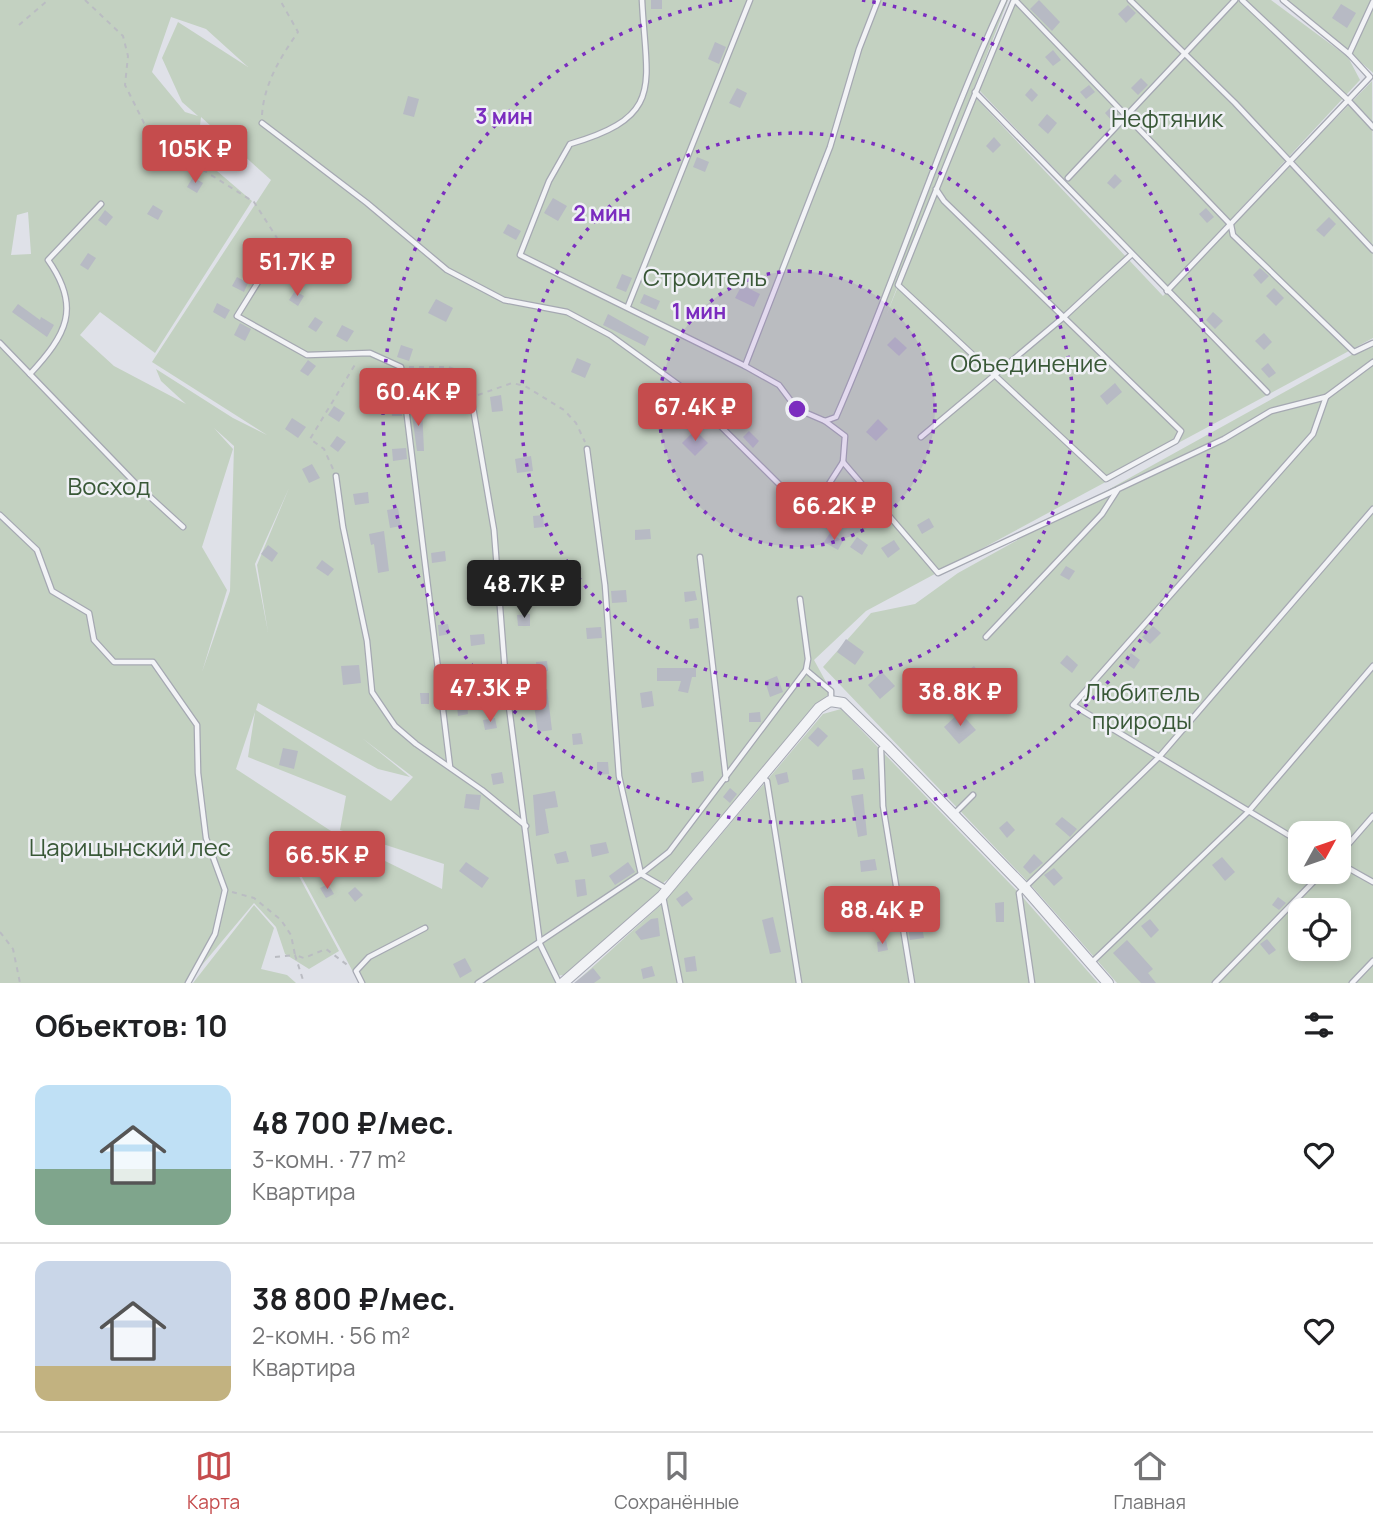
<!DOCTYPE html>
<html lang="ru">
<head>
<meta charset="utf-8">
<style>
	body { margin:0; font-family:Manrope,sans-serif; background:#f2f2f2; color:#202124; height:100vh; display:flex; flex-direction:column; font-size:26px; white-space:nowrap }
	* { box-sizing:border-box; margin:0 }
	p { font-size:23px; color:#757577 }
	.icon { flex:none; width:38px; height:38px; fill:none; stroke:currentColor; stroke-width:2; stroke-linecap:round; stroke-linejoin:round }
	.map { position:relative; height:983px; overflow:hidden }
	.panel { display:flex; flex-direction:column; background:#fff; flex:1 }
	.panel>* { flex:none }
	.needle { width:46px; rotate:50deg }
	.controls { position:absolute; left:1288px; top:821px; display:grid; gap:14px }
	.controls a { display:grid; place-items:center; width:63px; height:63px; border-radius:14px; background:#fff; box-shadow:0 4px 10px #0003; font-size:35px }
	.price { position:absolute; translate:-50% -60px; padding:0 16px; border-radius:7px; background:#c54c4d; color:#fff; font-size:23px; line-height:46px; filter:drop-shadow(0 2px 4px #0008) }
	.price::after { content:''; position:absolute; left:50%; top:42px; width:21px; height:16px; margin-left:-10px; background:inherit; clip-path:polygon(0 0,100% 0,50% 100%) }
	.price.current { background:#222; color:#fff }
	ul { padding:0; list-style:none }
	li { display:flex; align-items:center; gap:21px; height:175px; padding:0 35px }
	li+li { border-top:2px solid #e0e0e0 }
	li span { display:grid; place-items:center; flex:none; width:196px; height:140px; border-radius:14px; color:#555 }
	li>.icon { margin-inline-start:auto }
	span .icon { width:84px; height:84px; fill:#fffc; stroke-width:1 }
	li b { font-size:30px }
	h2 { display:flex; justify-content:space-between; align-items:center; height:84px; padding:0 35px; font-size:30px }
	.menu { display:flex; justify-content:space-around; align-items:center; height:98px; border-top:2px solid #e0e0e0; background:#fff; font-size:19px; color:#757577 }
	.menu a { display:grid; justify-items:center; gap:4px }
	.menu .current { color:#c54c4d }
	.map>svg:first-child { display:block }
	.green { fill:#c3d1c1; fill-rule:evenodd }
	.building { fill:#b7bac4 }
	.lines { fill:none; stroke-linecap:round; stroke-linejoin:round }
	.lane-casing { stroke:#a5a8b2; stroke-width:7 }
	.street-casing { stroke:#a5a8b2; stroke-width:12 }
	.path { stroke:#babcc2; stroke-width:2; stroke-dasharray:5 5; stroke-linecap:butt }
	.lane { stroke:#f2f3f6; stroke-width:4.5 }
	.street { stroke:#f2f3f6; stroke-width:10 }
	.ring { fill:none; stroke:#7b2cbf; stroke-width:3.5; stroke-dasharray:3.5 7 }
	.labels { text-anchor:middle; dominant-baseline:central; stroke-width:5; stroke-linejoin:round; paint-order:stroke }
	.park-label { font-size:24px; fill:#395837; stroke:#eff0f5 }
	.centre { fill:#7b2cbf; stroke:#eff0f5; stroke-width:3.5 }
	.ring-label { font-size:21px; text-anchor:middle; font-weight:bold; fill:#7b2cbf; stroke:#eff0f5; stroke-width:5; stroke-linejoin:round; paint-order:stroke }
</style>
</head>
<body>
<div class="map">
<svg width="1373" height="983" viewBox="0 0 1373 983">
	<rect width="100%" height="100%" fill="#dfe1e8"/>
	<g class="green">
		<path d="M0,0h1008l-122,316 89,-219 188,199 209,-215 1,257 -507,273 -52,49 17,31 -156,184 -11,7 -6,11 -88,81 -14,2v7h-197l-62,-115 15,-18 65,7 65,32 2,-25 -104,-34 6,-34 -98,-39 7,-45 -19,57 115,75 -40,4 -17,19 45,84 -30,18 -24,-15 -9,-27 -22,-24 -67,80h-187zM171,17l35,12 42,38 -70,-45 -16,36 20,44 16,14 -13,-4 -33,-40zM201,117l70,63 -119,182 115,73 -34,-17 -77,-49 5,12 25,23 -72,-38 -34,-31 20,-23 55,41 97,-152 -49,-42 -15,-1 -22,-15 31,8zM28,212l3,42 -20,1 6,-40zM214,428l20,18 -4,145 -28,81 25,-82 -25,-43 31,-98zM289,488l-32,77 11,67 -13,-68zM258,703l120,66 32,8 -48,-39 51,39 -22,24 -135,-91z"/>
		<polygon points="1016,0 1271,0 1348,57 1360,80 1168,287 979,90"/>
		<polygon points="1288,0 1373,0 1373,73 1371,71"/>
		<path d="M1373,343v640h-256l-87,-99 -207,-217 48,-54 44,-9 43,-31zM1300,833h39v39h-39zM1300,910h39v38h-39z"/>
		<polygon points="841,709 1019,893 1098,983 575,983 665,901 823,714"/>
		<polygon points="254,905 274,928 261,969 287,975 296,983 193,983"/>
	</g>
	<g class="building">
		<rect x="651" y="0" width="11" height="9"/>
		<polygon points="1039,0 1060,22 1052,31 1030,9"/>
		<polygon points="1341,4 1356,13 1347,28 1332,18"/>
		<polygon points="1128,5 1136,13 1126,23 1118,14"/>
		<polygon points="715,42 726,47 719,64 708,59"/>
		<polygon points="1053,50 1061,60 1053,66 1045,57"/>
		<polygon points="1141,78 1148,85 1138,95 1131,88"/>
		<polygon points="1089,85 1095,92 1086,99 1080,92"/>
		<polygon points="737,88 747,93 740,108 729,103"/>
		<polygon points="1031,88 1038,95 1032,102 1025,95"/>
		<polygon points="408,96 419,99 414,117 403,114"/>
		<polygon points="1111,107 1120,116 1113,122 1105,113"/>
		<polygon points="1047,114 1057,123 1048,134 1038,125"/>
		<polygon points="994,137 1001,145 993,153 986,146"/>
		<polygon points="697,157 709,162 705,172 693,167"/>
		<polygon points="1115,174 1122,181 1114,189 1107,183"/>
		<polygon points="193,177 203,183 197,193 187,187"/>
		<polygon points="553,198 567,206 558,221 544,213"/>
		<polygon points="153,205 163,211 158,220 147,214"/>
		<polygon points="1206,208 1214,217 1207,223 1199,214"/>
		<polygon points="105,210 113,217 106,226 98,220"/>
		<polygon points="1329,217 1336,224 1324,237 1316,230"/>
		<polygon points="508,224 521,231 516,240 503,233"/>
		<polygon points="88,253 96,258 88,270 80,265"/>
		<polygon points="1260,268 1269,276 1261,284 1253,275"/>
		<polygon points="622,274 632,278 626,292 616,288"/>
		<polygon points="237,277 248,283 244,292 232,286"/>
		<polygon points="742,285 760,294 754,307 735,298"/>
		<polygon points="1274,288 1284,298 1276,306 1266,296"/>
		<polygon points="295,291 304,296 298,306 289,300"/>
		<polygon points="644,294 660,301 656,310 640,303"/>
		<polygon points="436,299 453,308 446,322 428,313"/>
		<polygon points="217,303 230,310 225,319 213,312"/>
		<polygon points="18,304 40,320 41,317 54,325 47,337 12,312"/>
		<polygon points="1213,312 1223,321 1215,329 1206,320"/>
		<polygon points="608,314 649,337 645,346 603,325"/>
		<polygon points="315,317 323,322 316,332 308,327"/>
		<polygon points="240,323 251,329 245,341 234,335"/>
		<polygon points="342,325 354,331 347,342 336,336"/>
		<polygon points="1264,333 1272,342 1264,350 1255,341"/>
		<polygon points="895,337 907,348 899,356 887,345"/>
		<polygon points="401,345 413,349 409,361 397,357"/>
		<polygon points="577,358 591,364 585,378 571,372"/>
		<polygon points="308,360 316,366 308,376 300,371"/>
		<polygon points="1268,363 1276,373 1269,378 1261,369"/>
		<polygon points="385,372 397,372 398,383 385,383"/>
		<polygon points="447,383 447,392 437,393 436,384"/>
		<polygon points="1115,383 1122,392 1107,405 1100,396"/>
		<polygon points="501,395 503,411 492,412 490,397"/>
		<polygon points="401,404 402,416 392,416 391,405"/>
		<polygon points="334,406 345,413 339,422 328,415"/>
		<polygon points="422,407 424,451 417,451 411,408"/>
		<polygon points="292,418 306,427 298,438 285,429"/>
		<polygon points="878,419 888,429 876,441 866,432"/>
		<polygon points="695,430 708,443 695,456 682,443"/>
		<polygon points="749,431 759,441 753,448 743,437"/>
		<polygon points="337,436 346,442 338,452 330,446"/>
		<polygon points="406,448 407,459 393,461 392,449"/>
		<polygon points="531,456 533,471 517,473 515,459"/>
		<polygon points="312,464 320,478 309,483 302,469"/>
		<polygon points="368,492 369,503 355,505 353,494"/>
		<polygon points="398,508 401,526 390,528 387,510"/>
		<polygon points="543,515 544,527 534,528 533,516"/>
		<polygon points="929,518 934,527 922,534 917,525"/>
		<polygon points="650,529 651,539 635,540 635,530"/>
		<polygon points="384,531 389,571 378,573 374,544 371,545 369,534"/>
		<polygon points="830,533 843,541 838,550 824,542"/>
		<polygon points="857,537 868,545 862,555 850,547"/>
		<polygon points="894,540 900,549 888,558 881,548"/>
		<polygon points="268,545 278,553 272,562 261,554"/>
		<polygon points="445,551 446,561 432,563 431,553"/>
		<polygon points="322,560 334,569 328,576 316,568"/>
		<polygon points="1066,566 1075,571 1069,580 1060,575"/>
		<polygon points="520,576 521,586 509,587 508,577"/>
		<polygon points="626,590 627,602 612,603 611,591"/>
		<polygon points="695,591 697,600 685,602 684,592"/>
		<polygon points="530,614 530,626 518,626 517,615"/>
		<polygon points="698,618 699,628 690,629 689,619"/>
		<polygon points="448,624 450,634 439,636 438,625"/>
		<polygon points="1153,626 1161,633 1150,644 1142,637"/>
		<polygon points="601,627 602,638 587,639 586,628"/>
		<polygon points="484,634 485,644 471,646 470,635"/>
		<polygon points="846,639 864,652 855,665 837,652"/>
		<polygon points="1131,653 1140,660 1134,669 1124,662"/>
		<polygon points="1067,655 1078,665 1072,673 1060,663"/>
		<polygon points="547,661 548,671 537,672 536,662"/>
		<polygon points="359,665 361,683 343,685 341,666"/>
		<polygon points="974,666 982,676 971,685 963,674"/>
		<polygon points="657,668 696,668 696,677 692,677 688,693 678,691 681,681 657,681"/>
		<polygon points="458,671 460,683 448,685 446,673"/>
		<polygon points="882,672 895,686 880,699 868,685"/>
		<polygon points="777,676 783,692 770,697 765,681"/>
		<polygon points="919,677 932,691 924,699 911,685"/>
		<polygon points="547,689 552,730 538,732 532,691"/>
		<polygon points="652,691 654,706 642,708 640,693"/>
		<polygon points="420,693 429,693 429,704 421,704"/>
		<polygon points="467,705 468,714 458,716 457,706"/>
		<polygon points="760,712 761,722 749,722 749,713"/>
		<polygon points="960,712 976,730 959,744 944,727"/>
		<polygon points="495,718 497,728 485,730 483,720"/>
		<polygon points="818,727 828,736 818,747 808,738"/>
		<polygon points="581,733 583,744 573,745 572,734"/>
		<polygon points="283,748 298,751 294,769 279,765"/>
		<polygon points="597,762 608,762 609,774 597,775"/>
		<polygon points="863,768 865,779 853,780 852,770"/>
		<polygon points="703,771 704,781 692,783 691,773"/>
		<polygon points="502,772 504,783 493,785 491,774"/>
		<polygon points="787,772 789,782 778,785 775,775"/>
		<polygon points="730,788 737,794 730,803 723,797"/>
		<polygon points="555,791 558,807 545,809 549,833 536,836 533,795"/>
		<polygon points="466,794 481,795 479,810 464,808"/>
		<polygon points="863,794 867,835 858,837 851,796"/>
		<polygon points="1062,817 1077,829 1070,837 1055,824"/>
		<polygon points="1007,821 1015,830 1007,838 999,828"/>
		<polygon points="606,842 609,853 592,857 590,845"/>
		<polygon points="566,851 569,862 557,864 554,854"/>
		<polygon points="1034,854 1043,863 1030,874 1023,867"/>
		<polygon points="1222,857 1235,872 1225,881 1212,865"/>
		<polygon points="875,859 877,870 861,872 860,861"/>
		<polygon points="466,862 489,878 482,888 459,871"/>
		<polygon points="628,862 635,872 615,885 609,876"/>
		<polygon points="1054,868 1063,878 1054,886 1044,875"/>
		<polygon points="585,879 587,895 577,897 575,880"/>
		<polygon points="328,884 334,894 326,898 320,888"/>
		<polygon points="355,887 363,895 355,902 348,893"/>
		<polygon points="687,891 693,899 682,907 676,899"/>
		<polygon points="863,894 878,894 879,906 864,907"/>
		<polygon points="916,894 924,938 910,940 903,896"/>
		<polygon points="1278,897 1286,903 1279,910 1272,905"/>
		<polygon points="1004,902 1004,922 996,922 995,903"/>
		<polygon points="773,917 781,952 770,954 762,920"/>
		<polygon points="658,918 660,936 641,940 635,932 651,919"/>
		<polygon points="1150,919 1159,930 1151,938 1141,926"/>
		<polygon points="1267,939 1276,950 1269,955 1260,944"/>
		<polygon points="886,940 888,950 878,952 877,942"/>
		<polygon points="1127,940 1153,969 1148,973 1156,983 1141,983 1113,953"/>
		<polygon points="695,956 697,971 686,972 684,958"/>
		<polygon points="465,958 472,971 460,978 453,964"/>
		<polygon points="652,966 655,976 643,979 641,969"/>
		<polygon points="593,968 601,978 594,983 574,983"/>
	</g>
	<g class="lines">
		<g class="lane-casing">
			<g id="lane">
				<path d="M642,0c4,85 24,116 -72,144l-21,37 -29,74 225,111 34,19 18,24 28,12 11,-4c60,-137 105,-281 168,-417"/>
				<polyline points="1015,0 1231,225 1233,235 1354,352 1373,343"/>
				<polyline points="1130,0 1235,103 1373,250"/>
				<polyline points="1242,0 1348,100 1373,127"/>
				<polyline points="1349,54 1373,2"/>
				<polyline points="975,92 1267,392"/>
				<polyline points="262,123 367,203 447,270 504,300 567,312 610,335 679,385 781,486 809,499 820,498 843,462 845,436 825,421"/>
				<polyline points="1068,178 1235,0"/>
				<path d="M936,189l8,12 237,230 -5,10 -70,38 -208,-194c38,-95 76,-190 116,-285"/>
				<polyline points="281,245 237,316 307,355 370,353 401,367 450,767"/>
				<polyline points="1167,291 1370,77 1349,54 1283,0"/>
				<polyline points="628,306 750,0"/>
				<polyline points="0,343 137,485 183,527"/>
				<polyline points="745,366 830,147 859,49 878,0"/>
				<path d="M30,374c36,-39 52,-66 18,-114l53,-56"/>
				<polyline points="471,396 494,530 506,684 540,944 559,983"/>
				<polyline points="921,437 1065,316 1132,254"/>
				<polyline points="587,449 605,585 619,776 641,874 669,852 806,670 808,659 800,599"/>
				<polyline points="843,462 938,573 1116,490"/>
				<polyline points="336,476 343,527 367,641 372,692 395,726 416,744 482,790 526,826"/>
				<polyline points="0,515 37,550 52,591 89,613 94,640 114,662 153,662 197,725 198,773 206,838 225,890 215,934 188,983"/>
				<polyline points="700,557 726,779"/>
				<polyline points="986,637 1102,514 1118,489 1224,439 1271,411 1326,397 1373,362"/>
				<polyline points="806,670 831,691 831,699"/>
				<polyline points="885,746 881,749 883,806 912,983"/>
				<polyline points="763,778 767,781 799,983"/>
				<polyline points="954,814 973,795"/>
				<polyline points="1300,842 1073,705 1313,434 1326,397"/>
				<polyline points="1339,855 1373,816"/>
				<polyline points="1339,863 1373,882"/>
				<polyline points="663,897 680,983"/>
				<polyline points="1091,963 1248,812 1373,666"/>
				<polyline points="362,983 356,971 369,957 425,928"/>
				<polyline points="478,983 641,874 667,889"/>
				<polyline points="1032,983 1019,893 1160,756 1373,509"/>
				<polyline points="1215,983 1323,872"/>
				<polyline points="1352,983 1373,961"/>
			</g>
		</g>
		<g class="street-casing">
			<polyline id="street" points="563,983 662,896 819,708 830,701 843,703 886,745 1025,888 1108,983"/>
		</g>
		<g class="path">
			<polyline points="85,0 123,36 128,56 125,85 144,123 176,153 254,202 277,238"/>
			<polyline points="19,25 48,0"/>
			<path d="M262,115c2,-31 18,-57 36,-83l-18,-32"/>
			<polyline points="409,367 448,367 469,374 470,388"/>
			<polyline points="478,395 512,383 525,386 564,410 576,423 585,442"/>
			<polyline points="333,469 324,449 310,439 356,363"/>
			<polyline points="232,892 254,898 281,920 291,935 295,955 304,958 326,949 350,967"/>
			<polyline points="0,932 13,949 20,983"/>
			<polyline points="275,957 295,955 304,983"/>
		</g>
		<use href="#lane" class="lane"/>
		<use href="#street" class="street"/>
	</g>
	<circle cx="797" cy="409" r="138" fill="#7b2cbf" fill-opacity=".12"/>
	<g class="ring">
		<circle cx="797" cy="409" r="138"/>
		<circle cx="797" cy="409" r="276"/>
		<path d="M862 0A414 414 0 1 1 732 0"/>
	</g>
	<g class="labels">
		<g class="park-label">
			<text x="1167" y="117">Нефтяник</text>
			<text x="705" y="276">Строитель</text>
			<text x="1029" y="362">Объединение</text>
			<text x="109" y="485">Восход</text>
			<text x="1142" y="691">Любитель<tspan x="1142" dy="28">природы</tspan></text>
			<text x="130" y="846">Царицынский лес</text>
		</g>
	</g>
	<circle cx="797" cy="409" r="10" class="centre"/>
	<g class="ring-label">
		<text x="504" y="124">3 мин</text>
		<text x="602" y="221">2 мин</text>
		<text x="699" y="319">1 мин</text>
	</g>
</svg>
<div class="controls">
<a><svg class="needle" viewBox="-14 -14 28 28"><path d="M0-13l5 13h-10z" fill="#e53935"/><path d="M0 13l5-13h-10z" fill="#757577"/></svg></a>
<a><svg class="icon" aria-label="locate" viewBox="0 0 24 24"><circle cx="12" cy="12" r="6"/><path d="M12 2v4M12 18v4M2 12h4M18 12h4"/></svg></a>
</div>
<b class="price" style="left:195px;top:185px">105K ₽</b>
<b class="price" style="left:297px;top:298px">51.7K ₽</b>
<b class="price" style="left:418px;top:428px">60.4K ₽</b>
<b class="price" style="left:695px;top:443px">67.4K ₽</b>
<b class="price" style="left:834px;top:542px">66.2K ₽</b>
<b class="price current" style="left:524px;top:620px">48.7K ₽</b>
<b class="price" style="left:490px;top:724px">47.3K ₽</b>
<b class="price" style="left:960px;top:728px">38.8K ₽</b>
<b class="price" style="left:327px;top:891px">66.5K ₽</b>
<b class="price" style="left:882px;top:946px">88.4K ₽</b>
</div>
<section class="panel">
<h2>Объектов: 10<svg class="icon" aria-label="filters" viewBox="0 0 24 24"><path d="M4 7h16M4 17h16"/><circle cx="9" cy="7" r="2"/><circle cx="15" cy="17" r="2"/></svg></h2>
<ul>
<li><span style="background:linear-gradient(#bfe0f5 60%,#7fa58c 0)"><svg class="icon" aria-label="home" viewBox="0 0 24 24"><path d="M3 11l9-7 9 7M6 9v11h12V9"/></svg></span><div><b>48 700 ₽/мес.</b><p>3-комн. · 77 m²</p><p>Квартира</p></div><svg class="icon" aria-label="heart" viewBox="0 0 24 24"><path d="M12 20l-8-8c-3-5 5-10 8-4 3-6 11-1 8 4z"/></svg></li>
<li><span style="background:linear-gradient(#c9d6e8 75%,#c2b280 0)"><svg class="icon" aria-label="home" viewBox="0 0 24 24"><path d="M3 11l9-7 9 7M6 9v11h12V9"/></svg></span><div><b>38 800 ₽/мес.</b><p>2-комн. · 56 m²</p><p>Квартира</p></div><svg class="icon" aria-label="heart" viewBox="0 0 24 24"><path d="M12 20l-8-8c-3-5 5-10 8-4 3-6 11-1 8 4z"/></svg></li>
</ul>
</section>
<nav class="menu">
<a class="current"><svg class="icon" aria-label="map" viewBox="0 0 24 24"><path d="M3 6l6-2 6 2 6-2v14l-6 2-6-2-6 2zM9 4v14M15 6v14"/></svg>Карта</a>
<a><svg class="icon" aria-label="saved" viewBox="0 0 24 24"><path d="M7 4h10v16l-5-4-5 4z"/></svg>Сохранённые</a>
<a><svg class="icon" aria-label="home" viewBox="0 0 24 24"><path d="M3 11l9-7 9 7M6 9v11h12V9"/></svg>Главная</a>
</nav>
</body>
</html>
